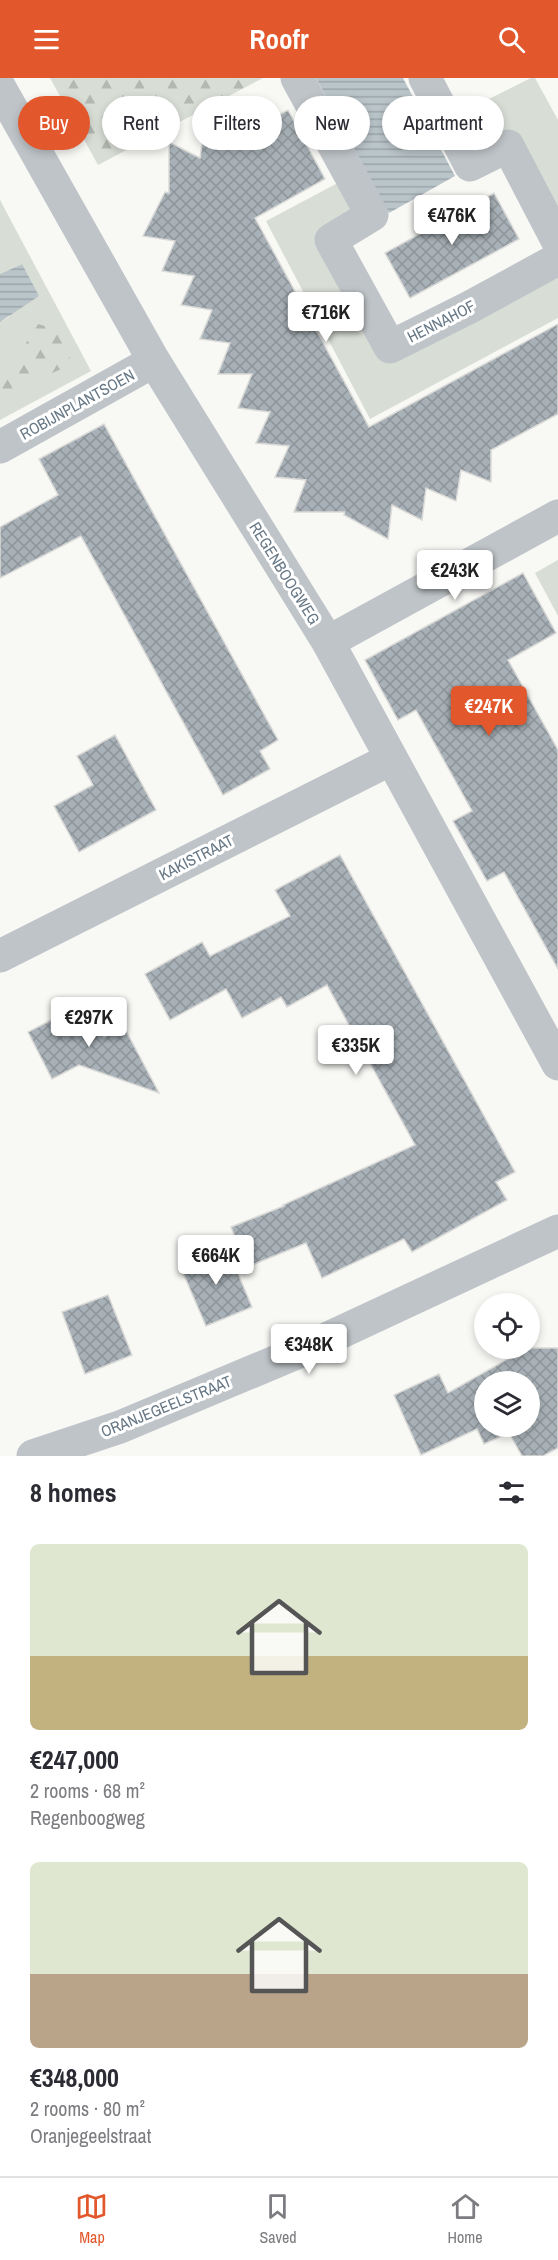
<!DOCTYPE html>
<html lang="en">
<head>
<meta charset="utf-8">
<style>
	body { margin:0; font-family:"Archivo Narrow",sans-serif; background:#f2f2f3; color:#2b2b33; height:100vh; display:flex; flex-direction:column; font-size:22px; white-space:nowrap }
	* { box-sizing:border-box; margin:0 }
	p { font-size:20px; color:#7c7c81 }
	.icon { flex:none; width:33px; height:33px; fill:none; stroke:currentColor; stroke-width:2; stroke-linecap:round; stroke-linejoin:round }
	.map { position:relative; height:1378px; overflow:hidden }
	.details { display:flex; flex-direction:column; background:#fff; flex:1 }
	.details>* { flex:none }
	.guide { position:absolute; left:18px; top:18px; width:522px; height:54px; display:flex; gap:12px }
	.fabs { position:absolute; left:474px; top:1215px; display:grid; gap:12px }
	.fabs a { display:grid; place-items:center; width:66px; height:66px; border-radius:50%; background:#fff; box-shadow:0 3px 9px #0003; font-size:30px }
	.price { position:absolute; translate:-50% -51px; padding:0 14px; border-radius:6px; background:#fff; color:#222; font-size:20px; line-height:39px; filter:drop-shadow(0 2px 3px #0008) }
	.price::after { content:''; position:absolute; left:50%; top:36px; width:18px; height:14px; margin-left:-9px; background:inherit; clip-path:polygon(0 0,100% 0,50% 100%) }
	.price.selected { background:#e2582c; color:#fff }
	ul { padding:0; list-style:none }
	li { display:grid; align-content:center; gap:12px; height:318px; padding:0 30px }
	li span { display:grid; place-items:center; height:186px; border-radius:9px; color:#555 }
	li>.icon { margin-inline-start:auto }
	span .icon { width:108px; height:108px; fill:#fffc; stroke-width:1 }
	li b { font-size:26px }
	h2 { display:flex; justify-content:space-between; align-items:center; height:72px; padding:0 30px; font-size:26px }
	.chip { padding:0 21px; border-radius:27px; background:#fff; box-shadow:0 3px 9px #0003; font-size:21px; line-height:54px }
	.chip.selected { background:#e2582c; color:#fff }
	header { display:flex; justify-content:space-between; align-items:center; height:78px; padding:0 30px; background:#e2582c; color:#fff; font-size:27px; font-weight:700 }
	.dock { display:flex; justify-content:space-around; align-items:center; height:84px; border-top:2px solid #e1e1e2; background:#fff; font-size:16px; color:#7c7c81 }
	.dock a { display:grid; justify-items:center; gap:3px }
	.dock .selected { color:#e2582c }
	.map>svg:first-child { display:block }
	.green { fill:#d8ddd5 }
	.forest { fill:url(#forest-firs) }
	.water { fill:url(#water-rules) }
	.building { fill:url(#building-cross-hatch); stroke:#dadad8; stroke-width:1.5; fill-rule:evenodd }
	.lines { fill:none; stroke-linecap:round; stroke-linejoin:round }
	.minor { stroke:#bfc4c8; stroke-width:33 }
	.labels { text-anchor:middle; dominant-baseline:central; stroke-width:6; stroke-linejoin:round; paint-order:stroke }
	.street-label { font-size:16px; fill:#677886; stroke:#fff }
</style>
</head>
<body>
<header><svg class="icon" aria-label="menu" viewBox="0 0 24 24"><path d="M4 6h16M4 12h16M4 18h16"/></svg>Roofr<svg class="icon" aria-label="search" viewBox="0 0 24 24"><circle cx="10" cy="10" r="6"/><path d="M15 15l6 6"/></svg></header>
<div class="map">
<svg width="558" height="1378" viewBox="0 0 558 1378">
	<defs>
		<pattern id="forest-firs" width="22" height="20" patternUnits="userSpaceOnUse" patternTransform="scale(1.5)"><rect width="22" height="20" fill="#d8ddd5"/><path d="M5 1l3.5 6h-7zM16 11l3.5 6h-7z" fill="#b3b8b2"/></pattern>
		<pattern id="water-rules" width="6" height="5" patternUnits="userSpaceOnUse" patternTransform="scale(1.5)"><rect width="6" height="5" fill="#bac5ca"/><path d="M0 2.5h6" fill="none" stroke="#9ba5aa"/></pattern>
		<pattern id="building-cross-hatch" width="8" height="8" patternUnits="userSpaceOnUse" patternTransform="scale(1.5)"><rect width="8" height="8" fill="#a8b1b7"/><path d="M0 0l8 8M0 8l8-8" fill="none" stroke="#8d959a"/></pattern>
	</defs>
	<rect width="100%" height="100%" fill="#f8f8f5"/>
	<g class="green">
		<polygon points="531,0 535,0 558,42 558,164 508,68 470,87 447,42"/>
		<polygon points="351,98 372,137 331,162 390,269 558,180 558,240 370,341 266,143"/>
		<polygon points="0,122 91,293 0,342 0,244 9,239 22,186 0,196"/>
		<polygon points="558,482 558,538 535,495"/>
	</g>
	<g class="forest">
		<polygon points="50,0 263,0 98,87"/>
		<polygon points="38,246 59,252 72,286 0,319 0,284 11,289"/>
	</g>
	<g class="water">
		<polygon points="316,0 403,0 455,98 389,135"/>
		<polygon points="22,186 39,218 0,244 0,196"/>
	</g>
	<g class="building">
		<polygon points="240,25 264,45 288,32 325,101 255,140 369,349 558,246 558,336 491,372 491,404 461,392 456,423 426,410 422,442 392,427 388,461 344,437 345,434 294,434 306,402 275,399 289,368 256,365 270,334 238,330 252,296 218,296 230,265 200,261 212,232 181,227 194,198 162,193 175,163 143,158 165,114 169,115 169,64 200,80 205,46 233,59"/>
		<polygon points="494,115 519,161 410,220 385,175"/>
		<polygon points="104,346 278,662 260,673 270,691 223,717 81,458 0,500 0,449 58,417 39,381"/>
		<polygon points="523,495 556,555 508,582 558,672 558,891 504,794 487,803 453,743 472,733 416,632 398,642 365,582"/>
		<polygon points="115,657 156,732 79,774 54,728 93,707 77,678"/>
		<polygon points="340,777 515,1094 496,1104 507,1122 412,1174 404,1161 322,1200 306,1165 247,1189 231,1149 284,1128 283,1127 415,1067 327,907 287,929 281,919 242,940 226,911 170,942 145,896 202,864 210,878 290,838 275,812"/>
		<polygon points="86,924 104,959 124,949 159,1015 79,987 52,1001 28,954"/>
		<polygon points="227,1169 252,1229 206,1248 180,1188"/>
		<polygon points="108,1217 132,1277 85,1296 62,1234"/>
		<path d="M527,1270h31v100l-15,8h-21l-13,-23 -25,11 -7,-15 -56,26 -27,-60 45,-21 9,19zM484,1304h46v44h-46z"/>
	</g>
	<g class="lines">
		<g class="minor">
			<polyline points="297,0 372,137 331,162 390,269 470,229 558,181"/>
			<polyline points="425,0 470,87 508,68 558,164"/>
			<polyline points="0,10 154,283 328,564 558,986"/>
			<polyline points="0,369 154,283"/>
			<polyline points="328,564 558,438"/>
			<polyline points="0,878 391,681"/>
			<polyline points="33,1378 120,1349 294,1276 558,1153"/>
		</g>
	</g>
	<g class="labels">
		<g class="street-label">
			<text transform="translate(441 243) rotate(-27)">HENNAHOF</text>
			<text transform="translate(77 326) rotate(-29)">ROBIJNPLANTSOEN</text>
			<text transform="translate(285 495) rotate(58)">REGENBOOGWEG</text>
			<text transform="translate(196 779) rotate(-27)">KAKISTRAAT</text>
			<text transform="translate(166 1328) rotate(-22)">ORANJEGEELSTRAAT</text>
		</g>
	</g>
</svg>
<div class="fabs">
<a><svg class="icon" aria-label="locate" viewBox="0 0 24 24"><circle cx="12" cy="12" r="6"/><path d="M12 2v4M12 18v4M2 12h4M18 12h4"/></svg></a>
<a><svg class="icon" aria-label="layers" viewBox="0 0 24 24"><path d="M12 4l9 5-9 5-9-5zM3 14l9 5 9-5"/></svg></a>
</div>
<b class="price" style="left:452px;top:168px">€476K</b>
<b class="price" style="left:326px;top:265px">€716K</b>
<b class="price" style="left:455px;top:523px">€243K</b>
<b class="price selected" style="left:489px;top:659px">€247K</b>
<b class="price" style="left:89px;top:970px">€297K</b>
<b class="price" style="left:356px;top:998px">€335K</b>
<b class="price" style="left:216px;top:1208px">€664K</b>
<b class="price" style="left:309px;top:1297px">€348K</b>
<div class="guide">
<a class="chip selected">Buy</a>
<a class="chip">Rent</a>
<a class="chip">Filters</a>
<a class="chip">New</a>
<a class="chip">Apartment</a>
</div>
</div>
<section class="details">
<h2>8 homes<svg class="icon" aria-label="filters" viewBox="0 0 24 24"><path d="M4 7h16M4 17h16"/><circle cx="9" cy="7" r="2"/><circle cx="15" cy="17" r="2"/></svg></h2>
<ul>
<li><span style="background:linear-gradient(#dfe7d0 60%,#c2b280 0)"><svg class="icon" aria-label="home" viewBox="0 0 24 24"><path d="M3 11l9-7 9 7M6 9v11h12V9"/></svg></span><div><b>€247,000</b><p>2 rooms · 68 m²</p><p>Regenboogweg</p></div></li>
<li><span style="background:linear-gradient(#dfe7d0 60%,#b9a48a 0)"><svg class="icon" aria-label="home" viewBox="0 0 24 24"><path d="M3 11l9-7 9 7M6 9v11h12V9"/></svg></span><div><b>€348,000</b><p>2 rooms · 80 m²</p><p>Oranjegeelstraat</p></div></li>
</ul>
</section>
<nav class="dock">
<a class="selected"><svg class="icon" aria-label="map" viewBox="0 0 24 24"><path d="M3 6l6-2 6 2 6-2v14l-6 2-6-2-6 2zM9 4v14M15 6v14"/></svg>Map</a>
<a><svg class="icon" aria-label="saved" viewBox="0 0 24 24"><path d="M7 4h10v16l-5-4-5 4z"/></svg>Saved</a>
<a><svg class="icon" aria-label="home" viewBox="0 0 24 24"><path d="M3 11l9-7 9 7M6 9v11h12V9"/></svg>Home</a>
</nav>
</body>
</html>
